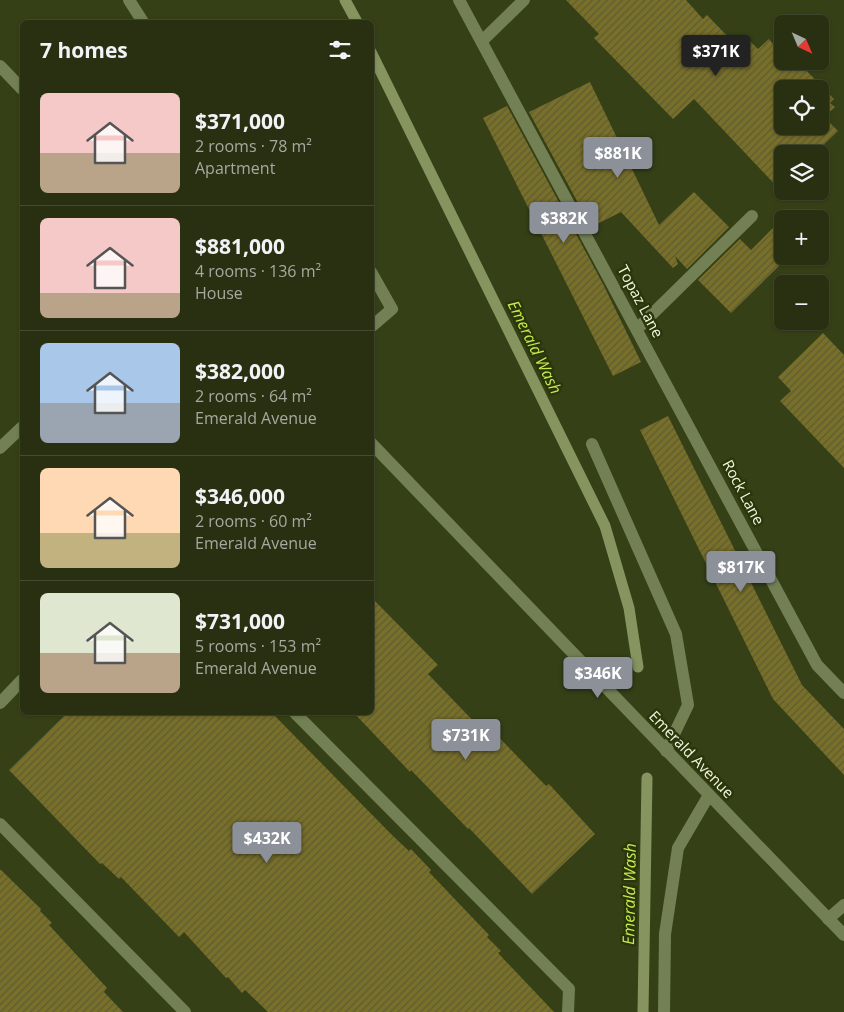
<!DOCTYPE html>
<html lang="en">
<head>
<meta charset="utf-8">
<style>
	body { margin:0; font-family:"Open Sans",sans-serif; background:#343c1f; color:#f1f3f6; height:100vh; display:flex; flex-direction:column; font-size:19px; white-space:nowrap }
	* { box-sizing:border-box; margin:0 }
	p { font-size:16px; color:#a5a99f }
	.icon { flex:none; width:28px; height:28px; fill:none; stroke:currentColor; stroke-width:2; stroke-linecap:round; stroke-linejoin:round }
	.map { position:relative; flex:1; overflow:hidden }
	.side { position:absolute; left:20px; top:20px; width:354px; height:695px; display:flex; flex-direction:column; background:#283011; border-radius:8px; box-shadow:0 1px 4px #0004,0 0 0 1px #444b31 }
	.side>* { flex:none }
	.needle { width:32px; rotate:136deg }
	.controls { position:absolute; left:774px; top:15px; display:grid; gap:10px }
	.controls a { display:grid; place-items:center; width:55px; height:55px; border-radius:8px; background:#283011; box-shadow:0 1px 4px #0004,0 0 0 1px #444b31; font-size:25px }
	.price { position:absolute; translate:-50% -42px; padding:0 11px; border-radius:5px; background:#8c9099; color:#fff; font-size:16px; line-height:32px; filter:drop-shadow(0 1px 2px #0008) }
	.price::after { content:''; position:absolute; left:50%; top:30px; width:15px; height:11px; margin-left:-8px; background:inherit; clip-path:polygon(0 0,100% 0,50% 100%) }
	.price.current { background:#222; color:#fff }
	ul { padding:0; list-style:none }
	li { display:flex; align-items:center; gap:15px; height:125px; padding:0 20px }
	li+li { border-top:1px solid #444b31 }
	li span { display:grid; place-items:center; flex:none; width:140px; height:100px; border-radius:8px; color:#555 }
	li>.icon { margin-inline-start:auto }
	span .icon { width:60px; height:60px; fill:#fffc; stroke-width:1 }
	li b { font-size:21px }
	h2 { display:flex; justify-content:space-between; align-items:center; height:60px; padding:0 20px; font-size:21px }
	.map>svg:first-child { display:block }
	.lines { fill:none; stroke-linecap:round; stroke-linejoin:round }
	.stream { stroke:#869460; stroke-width:11 }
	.building { fill:url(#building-hatch); fill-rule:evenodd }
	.service { stroke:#738054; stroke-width:12 }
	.tertiary { stroke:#738054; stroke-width:12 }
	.labels { text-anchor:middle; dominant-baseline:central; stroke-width:5; stroke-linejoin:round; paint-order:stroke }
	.street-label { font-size:15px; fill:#eef6de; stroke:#2c360b }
	.water-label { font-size:16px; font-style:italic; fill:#c7ed51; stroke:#2c360b }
</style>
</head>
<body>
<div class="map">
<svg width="844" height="1012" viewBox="0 0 844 1012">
	<defs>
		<pattern id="building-hatch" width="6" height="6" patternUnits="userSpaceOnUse" patternTransform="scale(1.25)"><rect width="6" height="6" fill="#786f28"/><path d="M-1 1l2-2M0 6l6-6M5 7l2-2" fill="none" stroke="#5d5b37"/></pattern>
	</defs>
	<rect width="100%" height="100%" fill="#354017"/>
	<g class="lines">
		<g class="stream">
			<polyline points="345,0 357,22"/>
			<polyline points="371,52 605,526 629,608 638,667"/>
			<polyline points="643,1012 647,778"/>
		</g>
	</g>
	<g class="building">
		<path d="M566,0h120l17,19 4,-4 29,30 9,-9 13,13 11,-10 4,5 3,-3 6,6v14h15l37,38 -4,4 5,4 -11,10 14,14 -24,23h-32v38l-88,-93 -21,20 -79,-81 5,-4zM782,89h38v37h-38z"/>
		<polygon points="590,82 659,225 694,192 729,227 687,269 675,256 678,264 673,268 621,212 591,227 529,112"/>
		<polygon points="507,106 603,284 641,362 613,376 483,118"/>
		<polygon points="782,219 782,263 731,313 698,280 740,239 751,250"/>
		<polygon points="823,333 844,355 844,468 780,401 791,391 778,377"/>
		<polygon points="668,416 802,685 844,729 844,775 773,699 640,430"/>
		<polygon points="371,597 438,665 428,674 485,733 490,728 546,786 549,784 595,834 532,894 469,828 468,829 411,770 410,772 353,712 371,712"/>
		<polygon points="68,712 271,712 392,835 409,851 411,849 431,870 429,872 489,935 487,937 501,951 498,953 554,1012 268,1012 245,990 242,993 228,977 226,978 184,932 179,937 121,877 119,879 102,863 100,864 9,770"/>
		<polygon points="0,869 41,909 40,911 52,923 49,925 107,988 104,992 123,1012 0,1012"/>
	</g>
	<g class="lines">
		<g class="service">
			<polyline points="129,0 143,22"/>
			<polyline points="459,0 817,665 844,693"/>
			<polyline points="482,41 524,0"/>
			<polyline points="371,272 392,309 371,327"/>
			<polyline points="637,329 752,216"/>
			<polyline points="592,444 676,634 688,705 666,751"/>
			<polyline points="0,448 22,427"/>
			<polyline points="0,703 22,680"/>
			<polyline points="294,712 569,989 568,1012"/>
			<polyline points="0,824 185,1012"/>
			<polyline points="828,919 844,905"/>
			<polyline points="664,1012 665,934 678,848 709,795"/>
		</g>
		<g class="tertiary">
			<polyline points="0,66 22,89"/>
			<polyline points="371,443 844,935"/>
		</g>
	</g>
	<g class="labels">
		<g class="street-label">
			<text transform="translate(641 301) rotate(62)">Topaz Lane</text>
			<text transform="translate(744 492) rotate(62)">Rock Lane</text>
			<text transform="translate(692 754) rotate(46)">Emerald Avenue</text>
		</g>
		<g class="water-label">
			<text transform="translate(535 347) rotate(64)">Emerald Wash</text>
			<text transform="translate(629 894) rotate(-89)">Emerald Wash</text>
		</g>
	</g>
</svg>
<div class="controls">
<a><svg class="needle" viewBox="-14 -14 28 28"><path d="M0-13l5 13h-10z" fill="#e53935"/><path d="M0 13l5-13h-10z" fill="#a5a99f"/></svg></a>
<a><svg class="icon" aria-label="locate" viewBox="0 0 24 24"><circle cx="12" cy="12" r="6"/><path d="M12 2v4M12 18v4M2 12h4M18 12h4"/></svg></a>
<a><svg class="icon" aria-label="layers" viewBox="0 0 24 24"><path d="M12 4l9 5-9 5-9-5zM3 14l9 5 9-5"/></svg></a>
<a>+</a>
<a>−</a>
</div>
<b class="price current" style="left:716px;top:77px">$371K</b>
<b class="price" style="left:618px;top:179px">$881K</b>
<b class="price" style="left:564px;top:244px">$382K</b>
<b class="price" style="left:741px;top:593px">$817K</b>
<b class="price" style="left:598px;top:699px">$346K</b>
<b class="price" style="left:466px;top:761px">$731K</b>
<b class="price" style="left:267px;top:864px">$432K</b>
<section class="side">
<h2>7 homes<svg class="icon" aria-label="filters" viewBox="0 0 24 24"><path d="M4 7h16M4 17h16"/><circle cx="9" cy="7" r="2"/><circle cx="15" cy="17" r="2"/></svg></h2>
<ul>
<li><span style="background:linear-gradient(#f6c9c9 60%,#b9a48a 0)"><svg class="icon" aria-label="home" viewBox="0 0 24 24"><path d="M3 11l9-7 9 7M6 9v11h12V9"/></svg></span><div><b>$371,000</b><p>2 rooms · 78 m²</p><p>Apartment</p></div></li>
<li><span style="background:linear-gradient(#f6c9c9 75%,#b9a48a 0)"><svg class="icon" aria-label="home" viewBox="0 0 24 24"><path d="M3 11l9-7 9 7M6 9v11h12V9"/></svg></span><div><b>$881,000</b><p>4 rooms · 136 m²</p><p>House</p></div></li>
<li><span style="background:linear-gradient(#a9c7e8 60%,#9aa5b1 0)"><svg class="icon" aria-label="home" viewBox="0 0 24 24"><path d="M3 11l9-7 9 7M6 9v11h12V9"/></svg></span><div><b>$382,000</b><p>2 rooms · 64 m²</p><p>Emerald Avenue</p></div></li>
<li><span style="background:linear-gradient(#ffd9b3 65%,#c2b280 0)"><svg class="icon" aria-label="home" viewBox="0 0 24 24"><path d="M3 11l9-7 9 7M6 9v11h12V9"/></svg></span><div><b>$346,000</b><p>2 rooms · 60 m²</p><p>Emerald Avenue</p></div></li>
<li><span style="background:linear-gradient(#dfe7d0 60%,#b9a48a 0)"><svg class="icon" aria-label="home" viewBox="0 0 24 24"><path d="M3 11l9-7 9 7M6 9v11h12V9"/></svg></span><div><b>$731,000</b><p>5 rooms · 153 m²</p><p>Emerald Avenue</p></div></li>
</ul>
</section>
</div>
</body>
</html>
